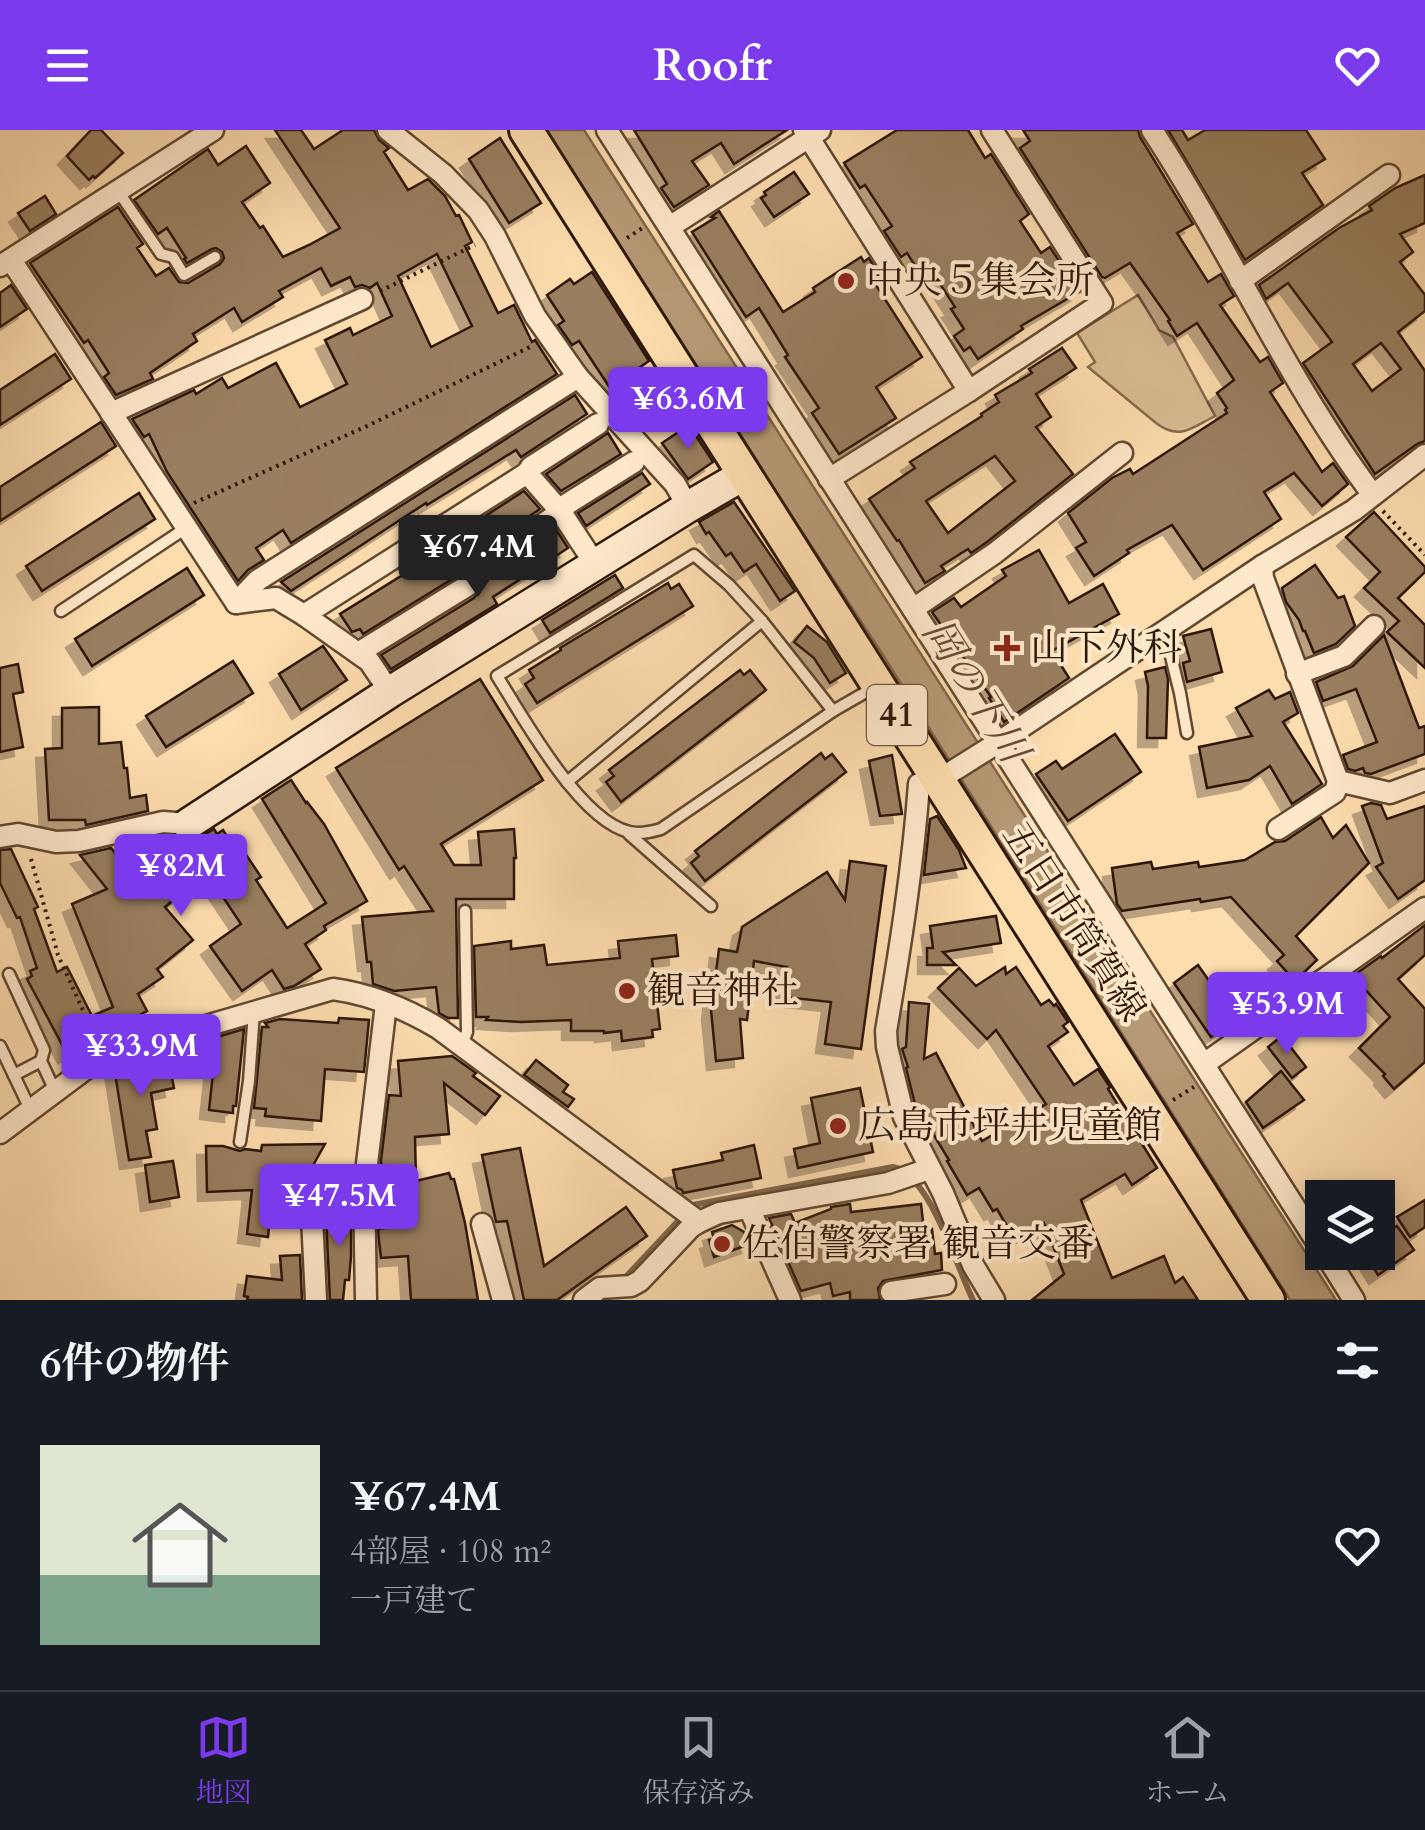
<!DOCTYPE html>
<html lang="ja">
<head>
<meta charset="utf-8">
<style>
	body { margin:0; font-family:Cardo,"Noto Serif JP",serif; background:#242831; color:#f1f3f6; height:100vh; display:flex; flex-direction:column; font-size:38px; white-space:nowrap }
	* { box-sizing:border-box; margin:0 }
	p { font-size:32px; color:#9ea1a6 }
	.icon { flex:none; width:55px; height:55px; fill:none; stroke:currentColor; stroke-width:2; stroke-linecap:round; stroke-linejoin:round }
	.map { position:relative; height:1170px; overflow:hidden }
	.drawer { display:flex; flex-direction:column; background:#171b24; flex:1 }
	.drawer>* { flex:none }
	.controls { position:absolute; left:1305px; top:1050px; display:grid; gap:20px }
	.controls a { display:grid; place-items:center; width:90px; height:90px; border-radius:0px; background:#171b24; box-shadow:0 5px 25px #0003; font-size:50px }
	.price { position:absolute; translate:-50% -85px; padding:0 22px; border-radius:10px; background:#7c3aed; color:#fff; font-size:32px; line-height:65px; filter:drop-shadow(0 2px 5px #0008) }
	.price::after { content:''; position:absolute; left:50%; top:60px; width:30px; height:22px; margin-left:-15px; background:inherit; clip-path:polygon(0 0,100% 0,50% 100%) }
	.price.selected { background:#222; color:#fff }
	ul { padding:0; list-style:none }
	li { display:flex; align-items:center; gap:30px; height:250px; padding:0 40px }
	li span { display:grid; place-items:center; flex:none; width:280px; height:200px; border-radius:0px; color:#555 }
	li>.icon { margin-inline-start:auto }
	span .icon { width:120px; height:120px; fill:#fffc; stroke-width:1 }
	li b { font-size:42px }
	h2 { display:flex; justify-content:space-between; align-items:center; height:120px; padding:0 40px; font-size:42px }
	header { display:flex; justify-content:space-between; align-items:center; height:130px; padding:0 40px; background:#7c3aed; color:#fff; font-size:45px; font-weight:700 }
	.tabs { display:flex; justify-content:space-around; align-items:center; height:140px; border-top:2px solid #363941; background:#171b24; font-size:28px; color:#9ea1a6 }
	.tabs a { display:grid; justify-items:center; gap:5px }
	.tabs .selected { color:#7c3aed }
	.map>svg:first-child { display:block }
	.green { fill:#dabb92; stroke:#846a4c; stroke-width:2.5 }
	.water { fill:#b69975; stroke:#7f6549; stroke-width:2.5 }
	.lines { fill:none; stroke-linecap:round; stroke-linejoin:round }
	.stream { stroke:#7f6549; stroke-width:6 }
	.building { fill:#997e5e; stroke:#2d1807; stroke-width:2.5; fill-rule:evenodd; filter:url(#shadow) }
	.lane-casing { stroke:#614931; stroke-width:15 }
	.street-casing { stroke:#614931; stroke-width:25 }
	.secondary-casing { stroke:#2d1807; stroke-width:35 }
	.primary-casing { stroke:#2d1807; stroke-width:38 }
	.path { stroke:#2d1807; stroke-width:4; stroke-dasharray:2.5 5; stroke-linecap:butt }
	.lane { stroke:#fee8ca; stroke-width:10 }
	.street { stroke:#fee8ca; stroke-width:20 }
	.secondary { stroke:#fee8ca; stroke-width:30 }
	.primary { stroke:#fddcae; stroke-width:32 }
	.poi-dot { fill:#8f2418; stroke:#fee8ca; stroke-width:4 }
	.labels { text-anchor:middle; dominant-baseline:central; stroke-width:8; stroke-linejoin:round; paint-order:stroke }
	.shield { fill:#fee8ca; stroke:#6c5642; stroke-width:2.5 }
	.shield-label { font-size:35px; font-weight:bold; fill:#2d1807 }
	.poi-label { font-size:38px; fill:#2d1807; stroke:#fee8ca; text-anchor:start }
	.street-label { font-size:38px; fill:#2d1807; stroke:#fee8ca }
	.water-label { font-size:40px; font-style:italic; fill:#644c33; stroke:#fee8ca }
</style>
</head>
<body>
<header><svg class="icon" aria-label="menu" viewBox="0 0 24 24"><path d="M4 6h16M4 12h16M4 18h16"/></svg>Roofr<svg class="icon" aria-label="heart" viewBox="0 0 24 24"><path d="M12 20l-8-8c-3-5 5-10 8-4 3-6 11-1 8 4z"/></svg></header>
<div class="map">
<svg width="1425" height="1170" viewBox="0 0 1425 1170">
	<defs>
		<filter id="shadow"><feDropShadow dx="-9" dy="9" stdDeviation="0" flood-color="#0004"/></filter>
	</defs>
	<rect width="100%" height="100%" fill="#fddcae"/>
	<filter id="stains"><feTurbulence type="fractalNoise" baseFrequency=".002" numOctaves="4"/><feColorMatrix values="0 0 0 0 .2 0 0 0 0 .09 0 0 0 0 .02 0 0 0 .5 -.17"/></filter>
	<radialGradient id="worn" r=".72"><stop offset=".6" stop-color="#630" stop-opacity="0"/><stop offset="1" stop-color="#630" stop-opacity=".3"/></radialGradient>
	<path class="green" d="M1138,165l21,35 14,7 42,79c-24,12 -35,25 -59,7l-68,-56 7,-5 -18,-29z"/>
	<polygon class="water" points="544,0 584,0 1336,1170 1290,1170 881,522 647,166"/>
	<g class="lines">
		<path class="stream" d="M623,1150l70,-75 200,-38c36,6 64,101 80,133"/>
	</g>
	<g class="building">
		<polygon points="91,0 101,0 123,23 95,48 93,46 89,50 67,26"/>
		<path d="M275,0h26l13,19 29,-19h31l5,10 10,8 -5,4 24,38 20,-11 17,17 11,20 3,-1 13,27 -7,4 33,67 16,-8 18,37 3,-2 22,34 -266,169 -8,-13 -27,18 8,12 -16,10 -10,11 -71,-109 -18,-38 -5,3 -12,-18 62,-29 2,4 26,-16 6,10 48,-25 24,44 47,-23 -22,-44 25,-12 3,7 39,-19 -15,-33 -7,5 -8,-3 -7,2 -5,-10 -19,9 -10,-18 -42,23 4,6 -41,25 -8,-14 -41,26 4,7 -47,32 3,6 -37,16 -12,-18 5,-4 -21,-33 -4,3 -54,-80 88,-56 25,37 -6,4 19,28 13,-8 10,14 9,1 32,-19 4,-6 -2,-6 -6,-4 -4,1 -25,14 -3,-4 2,-1 -19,-30 -9,6 -24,-34 74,-51 10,16 28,-19 24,37 -28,19 18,26 3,-2 20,31 26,-12 31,-17zM437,124l35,72 -41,21 -33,-71z"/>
		<polygon points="634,0 787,0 734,34 721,13 692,31 709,55 674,77 661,58 667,54"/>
		<polygon points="897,0 968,0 985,28 991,24 1029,84 1020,91 1041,123 1050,117 1079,162 1021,196 1023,199 978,229 970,217 964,221 954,206 964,199 951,179 955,177 935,146 926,153 907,123 901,127 884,101 892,96 865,55 860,58 844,33"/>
		<polygon points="1023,0 1138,0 1140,7 1193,94 1177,103 1208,152 1221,144 1234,166 1220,175 1260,232 1268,227 1283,253 1270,262 1322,342 1333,333 1348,354 1322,376 1294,343 1264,362 1281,389 1203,440 1172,395 1127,420 1129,423 1094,446 1076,418 1086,412 1068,383 1112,348 1130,339 1133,344 1227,283 1225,280 1227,278 1217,263 1234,250 1197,193 1177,206 1168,191 1170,190 1130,133 1105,148 1102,147 1020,18 1030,11"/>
		<polygon points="1168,0 1182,0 1188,10 1205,0 1306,0 1325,29 1302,43 1323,75 1245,130"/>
		<polygon points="500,8 541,73 509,93 469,29"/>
		<polygon points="794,42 809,64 774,87 761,68 766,65 764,62"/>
		<path d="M1425,45v48l-25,11 13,18 -13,10 25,33v16l-27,21 27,39v70l-8,3 -42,30 -72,-111 29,-21 -44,-59 -22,16 -7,-14 80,-57 33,-18 -3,-4 26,-18zM1381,213l20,26 -29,22 -19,-27z"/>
		<polygon points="45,66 56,84 30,101 18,83"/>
		<polygon points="719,81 783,182 815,162 813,158 861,127 864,132 869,128 879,145 872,149 922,227 876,257 896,288 839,324 812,283 819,278 785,227 788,225 759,178 746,187 692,102 715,88 711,87"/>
		<polygon points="592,142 649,231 610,258 579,211 572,215 558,195 564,191 547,165 570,149 574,154"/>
		<polygon points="11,155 27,179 0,197 0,163"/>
		<path d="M1062,218l14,20 -40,26 15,23 -15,10 37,47 -86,68 -16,11 -3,-4 -27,17 4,5 -20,12 -26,-43 -2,1 -28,-42 46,-31 -5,-6 72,-46 -1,-2 18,-12 -4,-7 37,-22 -3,-4zM995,326l20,25 -67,52 -22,-32z"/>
		<polygon points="55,224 71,249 0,295 0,260"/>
		<polygon points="575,265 587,284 521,327 516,320 427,375 426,373 291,461 281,452"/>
		<polygon points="101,292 116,316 0,391 0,357"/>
		<polygon points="689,295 713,332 688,349 662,313"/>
		<polygon points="608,303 621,324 561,361 546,344"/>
		<polygon points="642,343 650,354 586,396 578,383"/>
		<polygon points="524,361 540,379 472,425 457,446 363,504 360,499 352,502 340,484 454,413 451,408"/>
		<polygon points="139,363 155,389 42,461 26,436"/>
		<polygon points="734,372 795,461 780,471 756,434 744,442 731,423 726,426 709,402 706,404 699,392"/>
		<polygon points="1374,382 1425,437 1425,442 1398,468 1425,495 1425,538 1387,502 1399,491 1364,458 1380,442 1346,407"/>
		<polygon points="557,401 568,418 493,467 497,474 391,539 381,525 474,468 490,446"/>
		<polygon points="1039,420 1069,473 1103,454 1119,484 1052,521 1069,548 1004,592 989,568 991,567 932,482 954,468 961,477 1006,446 1002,440"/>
		<polygon points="1315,435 1338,468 1344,466 1355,496 1336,514 1314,523 1305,501 1303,501 1299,490 1286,472 1282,458"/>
		<polygon points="187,438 204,465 92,536 75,509"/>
		<polygon points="615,445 623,458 550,503 542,490"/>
		<polygon points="668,453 671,459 679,454 693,476 537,573 525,554 534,548 529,540 561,520 560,518"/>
		<polygon points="807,496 827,512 846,543 830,553 814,528 794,512"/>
		<polygon points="1211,499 1222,542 1187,552 1183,533 1190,531 1183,506"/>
		<polygon points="1384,505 1419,598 1425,596 1425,624 1371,644 1365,643 1363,638 1355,641 1348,639 1343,625 1377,612 1356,559 1323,571 1316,552 1353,536"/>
		<polygon points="323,516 347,550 301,580 279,544"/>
		<polygon points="233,531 253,563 166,617 146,586"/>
		<polygon points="18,534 23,562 13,564 23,617 0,622 0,538"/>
		<polygon points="1165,537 1168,549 1166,608 1147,608 1148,556 1145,542"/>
		<polygon points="740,540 744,545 750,540 766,560 621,672 606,652 614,646 609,640"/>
		<polygon points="480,549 543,650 441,714 454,735 481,735 478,702 514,699 516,728 514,728 514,769 456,769 458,888 448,888 439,883 436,857 394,861 373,854 371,832 367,832 362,787 433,781 404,736 399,740 336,638"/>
		<polygon points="1269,560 1275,569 1290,562 1298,583 1283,592 1322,654 1292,674 1270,636 1249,650 1207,658 1199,617 1252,606 1236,578"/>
		<polygon points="99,577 99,614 121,612 124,638 127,638 130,668 146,665 148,681 86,695 85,690 49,690 45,619 62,618 62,578"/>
		<polygon points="1115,604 1141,642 1068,691 1036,644 1056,631 1062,639"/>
		<polygon points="821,623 825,629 832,624 846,642 705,751 691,733 699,726 695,721"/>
		<polygon points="892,625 902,684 880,686 869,631"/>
		<polygon points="291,650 306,673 307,672 324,694 367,771 324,796 326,800 305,814 321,839 294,856 284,859 272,840 242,861 210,816 241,794 207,743 165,777 193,810 157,839 163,847 138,864 147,881 128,891 132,899 95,915 74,928 71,922 67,924 27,849 32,846 30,841 37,838 20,787 17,788 0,753 0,720 11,719 38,777 34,779 57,842 67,837 92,886 113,877 72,774 107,759 80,725 111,718 124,734 161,707 171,706 181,719 214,699 217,704 223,700 234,718 239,714 261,747 256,750 287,798 326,773 262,669"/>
		<polygon points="1371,673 1381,675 1387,689 1425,676 1425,750 1398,769 1376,737 1383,733 1362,676"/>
		<polygon points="937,686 959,720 966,738 924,745 930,689"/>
		<polygon points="1321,687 1333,708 1346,695 1369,733 1296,806 1317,830 1295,851 1277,831 1284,825 1231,767 1201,772 1200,769 1122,781 1117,774 1112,738 1151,732 1153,739 1198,732 1199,737 1245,730 1275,712 1285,711"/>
		<polygon points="850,731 886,736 861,919 825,914 831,872 784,867 787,837 754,831 747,890 740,889 743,928 716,931 711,880 719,819 737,822 742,797 827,742 845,770"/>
		<polygon points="996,786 1001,813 943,822 956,835 927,835 927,818 933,818 930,796"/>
		<polygon points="1425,795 1425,825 1398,849 1425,879 1425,932 1394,959 1383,946 1385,944 1359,918 1390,887 1353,846 1381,826 1382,828"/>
		<polygon points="676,805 678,826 652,829 660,899 652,900 653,907 622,911 621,901 604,903 604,901 571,901 571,890 521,892 486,890 488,887 476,887 474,816 511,811 511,819 544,815 547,835 620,828 618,811"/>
		<polygon points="1198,835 1224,872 1227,871 1236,884 1229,888 1232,892 1211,907 1174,853"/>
		<polygon points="1005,837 1006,844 1016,837 1041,875 1049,870 1054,876 1056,874 1068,892 1063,896 1068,902 1048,916 1074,955 1098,939 1110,957 1108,959 1157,1038 1132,1055 1125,1044 1081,1070 1112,1148 1164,1126 1175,1153 1183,1147 1198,1170 1032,1170 1064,1144 1044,1093 1015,1110 997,1079 993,1081 979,1058 967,1065 947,1031 949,1030 915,974 906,938 908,937 902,919 906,917 909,872 929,874 924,929 936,923 982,1011 1046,974 996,900 987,909 938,858 959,838 976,856"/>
		<polygon points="339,888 369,890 364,942 325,939 321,991 265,986 266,979 254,978 262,897 268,897 265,893 280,889 338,893"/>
		<polygon points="244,899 236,976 233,976 233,983 209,980 217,907"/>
		<polygon points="1282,906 1306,937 1292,948 1268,917"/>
		<polygon points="167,922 174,958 151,963 157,999 146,1001 151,1027 129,1030 114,937"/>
		<polygon points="452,926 476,943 473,946 500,966 485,985 444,953 449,1004 415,1007 416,1051 449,1043 451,1049 454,1049 465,1093 478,1170 411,1170 408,1126 381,1128 379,1111 378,1099 385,1098 381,1030 389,965 401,966 398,931"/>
		<polygon points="536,930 568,955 563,962 574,969 568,977 524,945"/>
		<polygon points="1281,941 1304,970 1263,998 1246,972"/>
		<polygon points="860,958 873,1022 798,1038 794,1019 820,1013 811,968"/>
		<polygon points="325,1014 306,1048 307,1075 299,1085 270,1086 268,1107 247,1104 252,1060 207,1062 206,1016 223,1016 240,1021 245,1019 261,1021 262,1015"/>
		<polygon points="754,1015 761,1048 683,1063 682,1060 677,1058 673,1040 723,1030 721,1023"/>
		<polygon points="520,1018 544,1136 626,1077 647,1106 557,1170 524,1170 507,1091 496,1092 482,1025"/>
		<polygon points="173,1031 179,1067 150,1072 145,1035"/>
		<polygon points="1425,1070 1425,1097 1410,1107 1397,1087"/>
		<polygon points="850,1074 851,1082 921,1074 924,1100 932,1099 935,1124 941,1123 942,1140 883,1151 878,1158 880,1170 850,1170 850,1162 833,1166 830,1153 801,1161 769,1088 791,1084 795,1093 831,1079 831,1077"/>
		<polygon points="351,1076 351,1126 349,1150 345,1150 343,1170 330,1170 326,1086 322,1078"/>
		<polygon points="732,1095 744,1102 750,1114 714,1127 709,1110 714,1109 712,1102"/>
		<polygon points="1397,1096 1414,1120 1378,1145 1364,1122 1378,1122 1378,1109"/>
		<polygon points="300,1125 302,1170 247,1170 248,1167 244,1166 247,1146 282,1150 280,1126"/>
	</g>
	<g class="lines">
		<g class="lane-casing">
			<g id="lane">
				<polyline points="118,61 161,124 173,127 184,145 215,127"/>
				<polyline points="61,481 186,398"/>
				<polyline points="1165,502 1180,563 1187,603"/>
				<path d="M833,581l-71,-90 -33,-36 -35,-30 -197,121c26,41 89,157 141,157 8,0 16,-2 23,-4l172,-118 40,-23"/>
				<polyline points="567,652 762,491"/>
				<polyline points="629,704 711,776"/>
				<polyline points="9,844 44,920 41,931 55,961"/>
				<polyline points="462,915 467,902 465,781"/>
				<polyline points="0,916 30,979"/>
				<polyline points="14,945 41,931"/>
				<polyline points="240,1012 249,951 254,882"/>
			</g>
		</g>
		<g class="street-casing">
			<g id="street">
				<polyline points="388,0 443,44 478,80 495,106 535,186 578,247 675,354 688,377"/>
				<polyline points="607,0 1322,1120"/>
				<polyline points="804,0 969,261"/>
				<path d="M1152,0c78,119 135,251 221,365"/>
				<polyline points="671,96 820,0"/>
				<polyline points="11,130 236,473 276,468 304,485 369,531 390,562"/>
				<polyline points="0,136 213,0"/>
				<polyline points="1240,151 1389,45"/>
				<polyline points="111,283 362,169"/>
				<polyline points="527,343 531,337 598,294"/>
				<polyline points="829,349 969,261 1102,173 992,0"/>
				<polyline points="1262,436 1263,448 1338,651 1335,662 1278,699"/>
				<polyline points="236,473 258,450 578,247"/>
				<polyline points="913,479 995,423 1122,323"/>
				<polyline points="304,485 527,343 561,382 595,434"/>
				<polyline points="358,523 467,456 480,436 561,382 567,374 634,332"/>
				<polyline points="1297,544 1344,526 1374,496"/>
				<polyline points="1338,651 1390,663 1425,650"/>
				<polyline points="0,707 18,704 56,712 79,711 163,692 188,694"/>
				<polyline points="1204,934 1425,778"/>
				<path d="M0,1003l103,-77 230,-67c36,5 73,20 105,39l261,194 20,-9 169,-30 41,-14"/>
				<polyline points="749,1078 790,1170"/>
				<polyline points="312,1087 316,1170"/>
				<polyline points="482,1094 503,1170"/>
				<polyline points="1324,1122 1354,1170"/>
				<polyline points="891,1162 945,1154"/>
				<polyline points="366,1170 364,1059 386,874"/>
				<polyline points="584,1170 600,1158 631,1156 640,1151 691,1097 699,1092"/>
				<path d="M994,1170l-21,-35 -30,-72 -39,-76 -17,-70 -1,-16c14,-82 27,-164 33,-247l29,-10 51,-32 263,-176 92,-56 71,-55"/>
			</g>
		</g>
		<g class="secondary-casing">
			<polyline id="secondary" points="188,694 390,562 688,377 745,344"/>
		</g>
		<g class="primary-casing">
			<polyline id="primary" points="526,0 1268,1170"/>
		</g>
		<g class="path">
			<polyline points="627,108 644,97"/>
			<polyline points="380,161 475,115"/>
			<polyline points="194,373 365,297 530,217"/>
			<polyline points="1383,381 1425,425"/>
			<polyline points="31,729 58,825 95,907"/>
			<polyline points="1173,970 1194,957"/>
		</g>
		<use href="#lane" class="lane"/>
		<use href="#street" class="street"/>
		<use href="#secondary" class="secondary"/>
		<use href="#primary" class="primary"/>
	</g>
	<g class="poi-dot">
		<circle cx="846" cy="151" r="10"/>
		<path d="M1002 503h10v10h10v10h-10v10h-10v-10h-10v-10h10z"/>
		<circle cx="627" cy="861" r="10"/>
		<circle cx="838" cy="996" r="10"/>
		<circle cx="722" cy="1114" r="10"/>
	</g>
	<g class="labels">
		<rect class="shield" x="867" y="555" width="60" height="60" rx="8"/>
		<g class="shield-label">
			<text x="897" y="585">41</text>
		</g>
		<g class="poi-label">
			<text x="866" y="151">中央５集会所</text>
			<text x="1030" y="518">山下外科</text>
			<text x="647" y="861">観音神社</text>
			<text x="858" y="996">広島市坪井児童館</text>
			<text x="742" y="1114">佐伯警察署 観音交番</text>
		</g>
		<g class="street-label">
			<text transform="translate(1074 792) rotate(57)">五日市筒賀線</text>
		</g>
		<g class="water-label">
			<text transform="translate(975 561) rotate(58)">岡の下川</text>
		</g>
	</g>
	<rect width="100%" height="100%" filter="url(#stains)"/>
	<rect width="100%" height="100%" fill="url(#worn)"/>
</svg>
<div class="controls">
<a><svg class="icon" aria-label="layers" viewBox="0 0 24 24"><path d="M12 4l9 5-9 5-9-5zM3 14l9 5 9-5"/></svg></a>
</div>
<b class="price" style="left:688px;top:322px">¥63.6M</b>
<b class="price selected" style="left:478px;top:470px">¥67.4M</b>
<b class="price" style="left:181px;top:789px">¥82M</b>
<b class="price" style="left:1287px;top:927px">¥53.9M</b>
<b class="price" style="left:141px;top:969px">¥33.9M</b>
<b class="price" style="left:339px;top:1119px">¥47.5M</b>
</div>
<section class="drawer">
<h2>6件の物件<svg class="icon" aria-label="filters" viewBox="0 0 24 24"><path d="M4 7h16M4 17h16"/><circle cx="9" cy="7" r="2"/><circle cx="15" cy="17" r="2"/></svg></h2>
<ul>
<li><span style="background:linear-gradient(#dfe7d0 65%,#7fa58c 0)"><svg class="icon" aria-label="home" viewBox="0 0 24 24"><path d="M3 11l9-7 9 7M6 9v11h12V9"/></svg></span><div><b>¥67.4M</b><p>4部屋 · 108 m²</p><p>一戸建て</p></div><svg class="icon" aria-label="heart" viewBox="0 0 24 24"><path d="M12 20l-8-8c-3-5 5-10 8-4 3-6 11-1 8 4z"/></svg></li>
</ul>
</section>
<nav class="tabs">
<a class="selected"><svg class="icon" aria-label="map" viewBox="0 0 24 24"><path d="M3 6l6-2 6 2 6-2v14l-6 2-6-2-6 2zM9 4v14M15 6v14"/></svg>地図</a>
<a><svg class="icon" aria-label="saved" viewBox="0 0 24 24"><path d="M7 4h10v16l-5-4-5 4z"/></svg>保存済み</a>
<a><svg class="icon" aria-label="home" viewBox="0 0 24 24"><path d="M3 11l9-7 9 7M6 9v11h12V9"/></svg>ホーム</a>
</nav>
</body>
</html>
